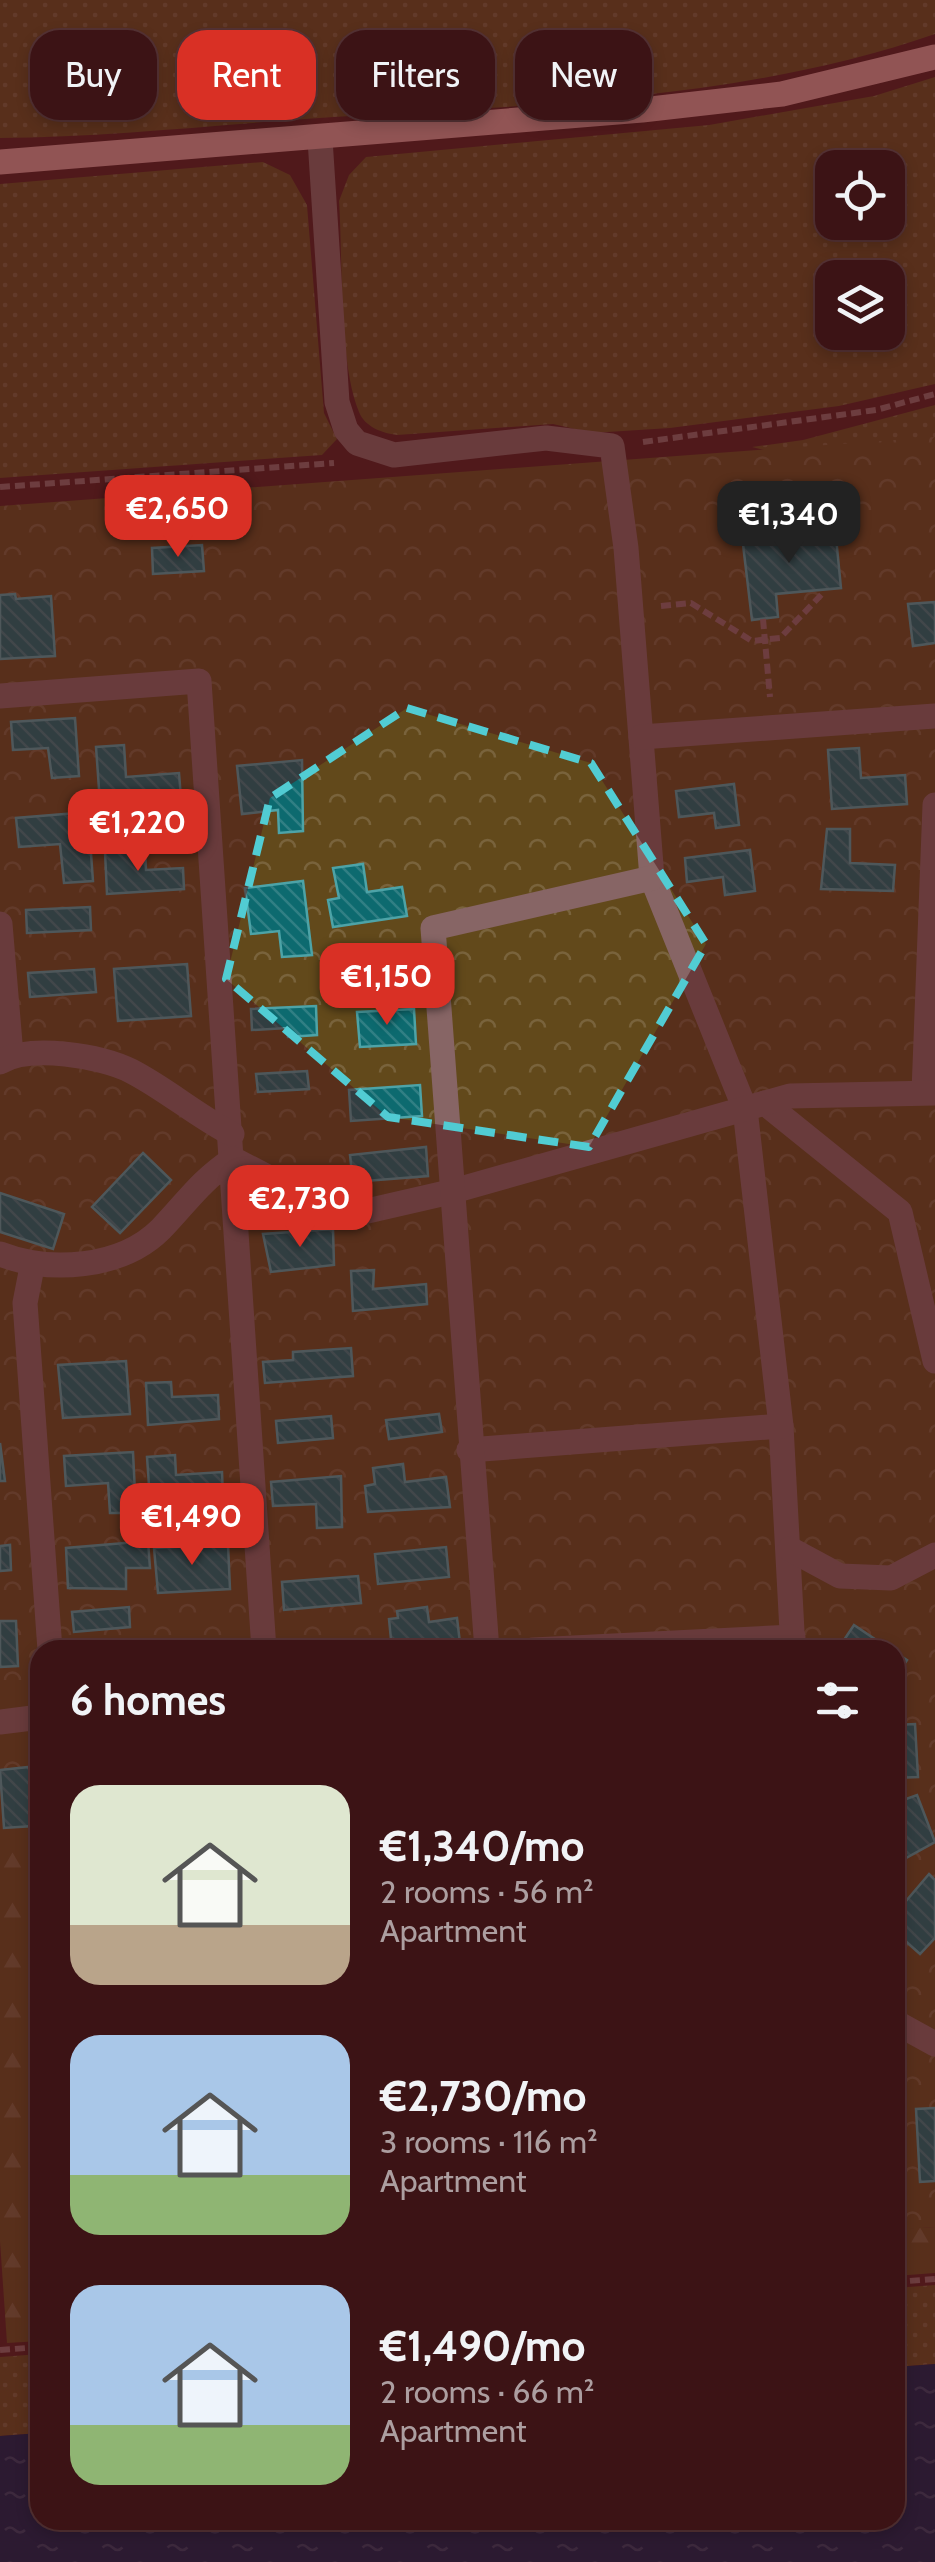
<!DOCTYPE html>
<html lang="en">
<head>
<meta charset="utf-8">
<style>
	body { margin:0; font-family:Cabin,sans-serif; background:#472022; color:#f1f3f6; height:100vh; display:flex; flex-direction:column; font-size:38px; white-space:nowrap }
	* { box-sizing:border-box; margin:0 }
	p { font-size:32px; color:#ac9ea0 }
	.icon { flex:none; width:55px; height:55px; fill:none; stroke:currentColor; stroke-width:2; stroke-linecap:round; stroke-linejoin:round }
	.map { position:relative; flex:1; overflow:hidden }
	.drawer { position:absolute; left:30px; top:1640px; width:875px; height:890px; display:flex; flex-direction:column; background:#3c1315; border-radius:30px; box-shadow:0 5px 15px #0003,0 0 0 2px #553234 }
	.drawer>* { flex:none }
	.hud { position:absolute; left:30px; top:30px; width:875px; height:90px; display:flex; gap:20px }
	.fabs { position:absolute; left:815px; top:150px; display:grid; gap:20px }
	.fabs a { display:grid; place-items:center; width:90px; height:90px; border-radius:20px; background:#3c1315; box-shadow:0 5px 15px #0003,0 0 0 2px #553234; font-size:50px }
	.price { position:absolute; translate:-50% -85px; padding:0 22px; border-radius:20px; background:#d93025; color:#fff; font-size:32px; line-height:65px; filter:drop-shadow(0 2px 5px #0008) }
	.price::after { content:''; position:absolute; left:50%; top:60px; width:30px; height:22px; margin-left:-15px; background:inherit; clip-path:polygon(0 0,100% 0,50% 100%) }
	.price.on { background:#222; color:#fff }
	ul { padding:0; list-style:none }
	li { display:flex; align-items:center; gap:30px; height:250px; padding:0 40px }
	li span { display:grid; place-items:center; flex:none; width:280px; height:200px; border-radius:30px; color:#555 }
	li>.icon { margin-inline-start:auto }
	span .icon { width:120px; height:120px; fill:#fffc; stroke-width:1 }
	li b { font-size:42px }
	h2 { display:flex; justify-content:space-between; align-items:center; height:120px; padding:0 40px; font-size:42px }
	.chip { padding:0 35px; border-radius:30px; background:#3c1315; box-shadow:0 5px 15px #0003,0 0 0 2px #553234; font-size:35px; line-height:90px }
	.chip.on { background:#d93025; color:#fff }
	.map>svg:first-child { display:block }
	.grass { fill:url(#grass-dots); fill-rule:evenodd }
	.forest { fill:url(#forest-firs) }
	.park { fill:url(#park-crowns) }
	.water { fill:url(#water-ripples) }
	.building { fill:url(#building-back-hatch); stroke:#4da3a7; stroke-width:2.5 }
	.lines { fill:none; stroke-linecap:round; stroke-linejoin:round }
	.path { stroke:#91696a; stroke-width:6; stroke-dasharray:10 5; stroke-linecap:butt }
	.minor { stroke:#876565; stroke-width:25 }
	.major { stroke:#e09b9a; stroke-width:25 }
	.marked { fill:none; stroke:#51ccd3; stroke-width:8; stroke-dasharray:20 12; stroke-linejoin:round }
</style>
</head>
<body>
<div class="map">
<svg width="935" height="2562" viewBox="0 0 935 2562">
	<defs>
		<pattern id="grass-dots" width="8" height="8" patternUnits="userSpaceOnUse" patternTransform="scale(2.5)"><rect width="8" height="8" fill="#62491b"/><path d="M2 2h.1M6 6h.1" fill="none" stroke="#79633c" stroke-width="1.8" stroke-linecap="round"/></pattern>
		<pattern id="forest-firs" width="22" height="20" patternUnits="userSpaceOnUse" patternTransform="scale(2.5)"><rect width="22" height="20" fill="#62491b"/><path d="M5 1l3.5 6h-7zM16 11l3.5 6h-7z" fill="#79633c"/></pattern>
		<pattern id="park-crowns" width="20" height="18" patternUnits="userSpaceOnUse" patternTransform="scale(2.5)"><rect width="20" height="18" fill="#62491b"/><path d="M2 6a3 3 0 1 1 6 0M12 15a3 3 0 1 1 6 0" fill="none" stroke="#79633c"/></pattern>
		<pattern id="water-ripples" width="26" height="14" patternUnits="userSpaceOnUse" patternTransform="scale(2.5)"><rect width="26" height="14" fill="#001b4c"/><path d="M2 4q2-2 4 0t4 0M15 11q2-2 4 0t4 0" fill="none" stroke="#263c66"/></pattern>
		<pattern id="building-back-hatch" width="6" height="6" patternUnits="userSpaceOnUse" patternTransform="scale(2.5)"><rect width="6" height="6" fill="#0d6a6f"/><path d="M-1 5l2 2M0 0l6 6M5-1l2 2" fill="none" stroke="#317f84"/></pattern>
	</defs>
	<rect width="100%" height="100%" fill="#50191c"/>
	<g class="grass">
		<path d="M0,0h935v34c-190,66 -402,71 -601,83 -111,7 -223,20 -334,21z"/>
		<path d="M935,77v307l-96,22 -169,22 -78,5 -39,-9 -156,11c-15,-2 -32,-8 -38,-23 -21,-52 -16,-154 -20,-211l10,-26 17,-18 343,-32 165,-29zM832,168h56v54h-56zM832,278h56v54h-56z"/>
		<polygon points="263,162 290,175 307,205 324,413 337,439 322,455 0,478 0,184"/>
		<polygon points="935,405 935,445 787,456 752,447 803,440"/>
		<polygon points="935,2285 935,2364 895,2367 895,2288"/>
		<polygon points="40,2354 40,2433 0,2436 0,2357"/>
	</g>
	<g class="forest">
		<polygon points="40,1821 40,2341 7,2343 0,2241 0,1823"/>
		<polygon points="935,2227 935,2273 895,2276 895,2229"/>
	</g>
	<polygon class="park" points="935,437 935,2227 895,2230 895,1650 40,1650 40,1844 0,1849 0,506"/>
	<polygon class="water" points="935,2364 935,2562 0,2562 0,2436 40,2433 40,2520 895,2520 895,2367"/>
	<g class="building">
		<polygon points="835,527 841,588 776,594 778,617 752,620 742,536"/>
		<polygon points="202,545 204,571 153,574 152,548"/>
		<polygon points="15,594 16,599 51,596 55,656 0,659 0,595"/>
		<polygon points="935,602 935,643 913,646 908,604"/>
		<polygon points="75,718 79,776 52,778 48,748 13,750 11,722"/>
		<polygon points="124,745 126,777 179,773 181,798 100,803 96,747"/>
		<polygon points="859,748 861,778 905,775 907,804 832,809 828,750"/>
		<polygon points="302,760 303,831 279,833 278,810 242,814 237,766"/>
		<polygon points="734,784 739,825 716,828 714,813 679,817 676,791"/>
		<polygon points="88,812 93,881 64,883 60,844 19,847 16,818"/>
		<polygon points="827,829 850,829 850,863 895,865 893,891 821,889"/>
		<polygon points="145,850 146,870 183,868 184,889 107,894 105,852"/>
		<polygon points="750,850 755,891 725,895 723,877 687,882 685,858"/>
		<polygon points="363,864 367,892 402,887 407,916 333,927 328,900 339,898 333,868"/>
		<polygon points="303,881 312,955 282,957 279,931 251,934 245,888"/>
		<polygon points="90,907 91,930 27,933 26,910"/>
		<polygon points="411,951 413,984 330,990 327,956"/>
		<polygon points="187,964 191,1016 118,1021 114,969"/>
		<polygon points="94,969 96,992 30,997 28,973"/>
		<polygon points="316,1006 317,1035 288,1037 287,1028 252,1030 251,1009"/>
		<polygon points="414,1009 416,1044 360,1047 357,1012"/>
		<polygon points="307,1071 309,1089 258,1092 256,1074"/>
		<polygon points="420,1085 422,1116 351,1121 349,1090"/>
		<polygon points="426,1147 428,1176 353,1182 350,1155"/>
		<polygon points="143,1153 171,1180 120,1233 92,1207"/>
		<polygon points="0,1193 64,1214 53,1249 0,1232"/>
		<polygon points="333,1229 334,1265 271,1272 263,1234"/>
		<polygon points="374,1270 373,1289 426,1284 427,1304 353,1311 351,1271"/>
		<polygon points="351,1348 353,1376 265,1383 263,1362 293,1360 293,1352"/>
		<polygon points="126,1361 130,1414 63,1418 58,1365"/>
		<polygon points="171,1382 172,1397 218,1395 219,1419 148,1425 146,1383"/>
		<polygon points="439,1414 442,1432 389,1439 386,1420"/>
		<polygon points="331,1416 333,1438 278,1443 276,1421"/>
		<polygon points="0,1443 5,1481 0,1481"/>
		<polygon points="133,1452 136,1513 110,1513 108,1483 66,1486 64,1456"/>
		<polygon points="175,1455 176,1475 222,1472 223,1497 150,1500 147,1457"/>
		<polygon points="403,1464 405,1482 446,1477 450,1507 368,1512 365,1486 375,1484 373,1468"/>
		<polygon points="341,1476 342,1527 317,1528 316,1504 273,1506 271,1482"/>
		<polygon points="148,1541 150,1568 126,1568 126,1589 68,1588 66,1548"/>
		<polygon points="228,1544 230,1589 158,1593 154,1548"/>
		<polygon points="10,1545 11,1570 0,1571 0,1546"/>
		<polygon points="446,1547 449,1577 378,1584 375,1554"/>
		<polygon points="358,1576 361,1603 284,1610 282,1582"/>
		<polygon points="129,1607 130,1627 74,1632 72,1612"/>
		<polygon points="427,1607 429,1622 457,1618 460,1643 392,1650 389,1619 398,1618 397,1611"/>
		<polygon points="0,1621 16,1621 18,1666 0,1667"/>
		<polygon points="854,1625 891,1650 840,1646"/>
		<polygon points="895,1652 907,1660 895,1678"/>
		<polygon points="915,1724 918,1777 895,1778 895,1725"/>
		<polygon points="29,1767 33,1826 4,1828 0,1770"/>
		<polygon points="917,1795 935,1842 906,1858 903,1852 895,1855 895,1803"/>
		<polygon points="929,1874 935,1880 935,1938 920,1954 895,1932 895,1914"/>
		<polygon points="935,2108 935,2181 920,2182 916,2109"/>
	</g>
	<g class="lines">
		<g class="path">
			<polyline points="643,442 876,410 935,394"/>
			<polyline points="0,487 334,463"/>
			<polyline points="661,606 691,603 752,641 780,638 822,594"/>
			<polyline points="763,619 770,697"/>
			<polyline points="895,2282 935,2279"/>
			<polyline points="0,2350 40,2347"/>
		</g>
		<g class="minor">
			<polyline points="320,139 337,402 346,430 357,443 394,455 546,438 612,446 626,548 652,878 745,1109 781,1426 793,1650"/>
			<polyline points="0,696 199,681 264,1650"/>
			<polyline points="641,737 935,716"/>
			<polyline points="0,924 11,1055"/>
			<path d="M0,1062c30,-18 101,-6 131,9 35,18 66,45 101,63"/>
			<polyline points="924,1092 935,805"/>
			<polyline points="765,1103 900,1212 935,1361"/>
			<path d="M0,1254c49,19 121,15 161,-25 27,-28 38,-47 72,-70l90,47 40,6 87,-20 340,-96 145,-3"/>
			<polyline points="32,1267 25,1303 50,1650"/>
			<polyline points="469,1450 781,1426"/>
			<polyline points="790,1549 840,1576 891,1578 935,1555"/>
			<polyline points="487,1650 433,928 652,878"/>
			<polyline points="533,1650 793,1637"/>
			<polyline points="0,1722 40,1717"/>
			<polyline points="895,2022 935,2044"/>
		</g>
		<polyline class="major" points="0,162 642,110 782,94 935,57"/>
	</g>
	<path d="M0 0H935V2562H0ZM407,708l184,55 115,181 -117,203 -201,-30 -162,-138 44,-181z" fill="#50191c" fill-opacity=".55" fill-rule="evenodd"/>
	<path class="marked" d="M407,708l184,55 115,181 -117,203 -201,-30 -162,-138 44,-181z"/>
</svg>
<div class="fabs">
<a><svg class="icon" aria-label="locate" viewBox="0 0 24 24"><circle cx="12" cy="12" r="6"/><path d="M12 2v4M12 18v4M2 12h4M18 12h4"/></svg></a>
<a><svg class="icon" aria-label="layers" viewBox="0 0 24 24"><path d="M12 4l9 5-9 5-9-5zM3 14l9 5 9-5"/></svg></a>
</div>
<b class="price" style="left:178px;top:560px">€2,650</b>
<b class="price on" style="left:789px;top:566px">€1,340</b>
<b class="price" style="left:138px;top:874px">€1,220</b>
<b class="price" style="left:387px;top:1028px">€1,150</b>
<b class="price" style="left:300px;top:1250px">€2,730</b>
<b class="price" style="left:192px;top:1568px">€1,490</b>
<div class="hud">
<a class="chip">Buy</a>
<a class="chip on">Rent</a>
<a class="chip">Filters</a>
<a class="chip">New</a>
</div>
<section class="drawer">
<h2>6 homes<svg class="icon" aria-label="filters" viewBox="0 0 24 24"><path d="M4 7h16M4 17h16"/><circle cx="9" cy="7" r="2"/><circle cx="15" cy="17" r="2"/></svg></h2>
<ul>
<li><span style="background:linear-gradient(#dfe7d0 70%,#b9a48a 0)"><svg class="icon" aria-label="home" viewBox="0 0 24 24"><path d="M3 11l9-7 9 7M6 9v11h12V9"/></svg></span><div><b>€1,340/mo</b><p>2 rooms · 56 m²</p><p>Apartment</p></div></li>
<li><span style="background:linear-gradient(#a9c7e8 70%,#8fb573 0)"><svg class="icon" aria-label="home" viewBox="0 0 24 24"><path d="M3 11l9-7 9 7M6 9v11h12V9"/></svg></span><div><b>€2,730/mo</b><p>3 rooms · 116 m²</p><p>Apartment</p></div></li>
<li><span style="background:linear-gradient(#a9c7e8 70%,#8fb573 0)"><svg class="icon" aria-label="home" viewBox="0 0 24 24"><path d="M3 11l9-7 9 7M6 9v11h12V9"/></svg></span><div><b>€1,490/mo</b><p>2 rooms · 66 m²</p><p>Apartment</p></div></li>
</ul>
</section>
</div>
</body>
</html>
